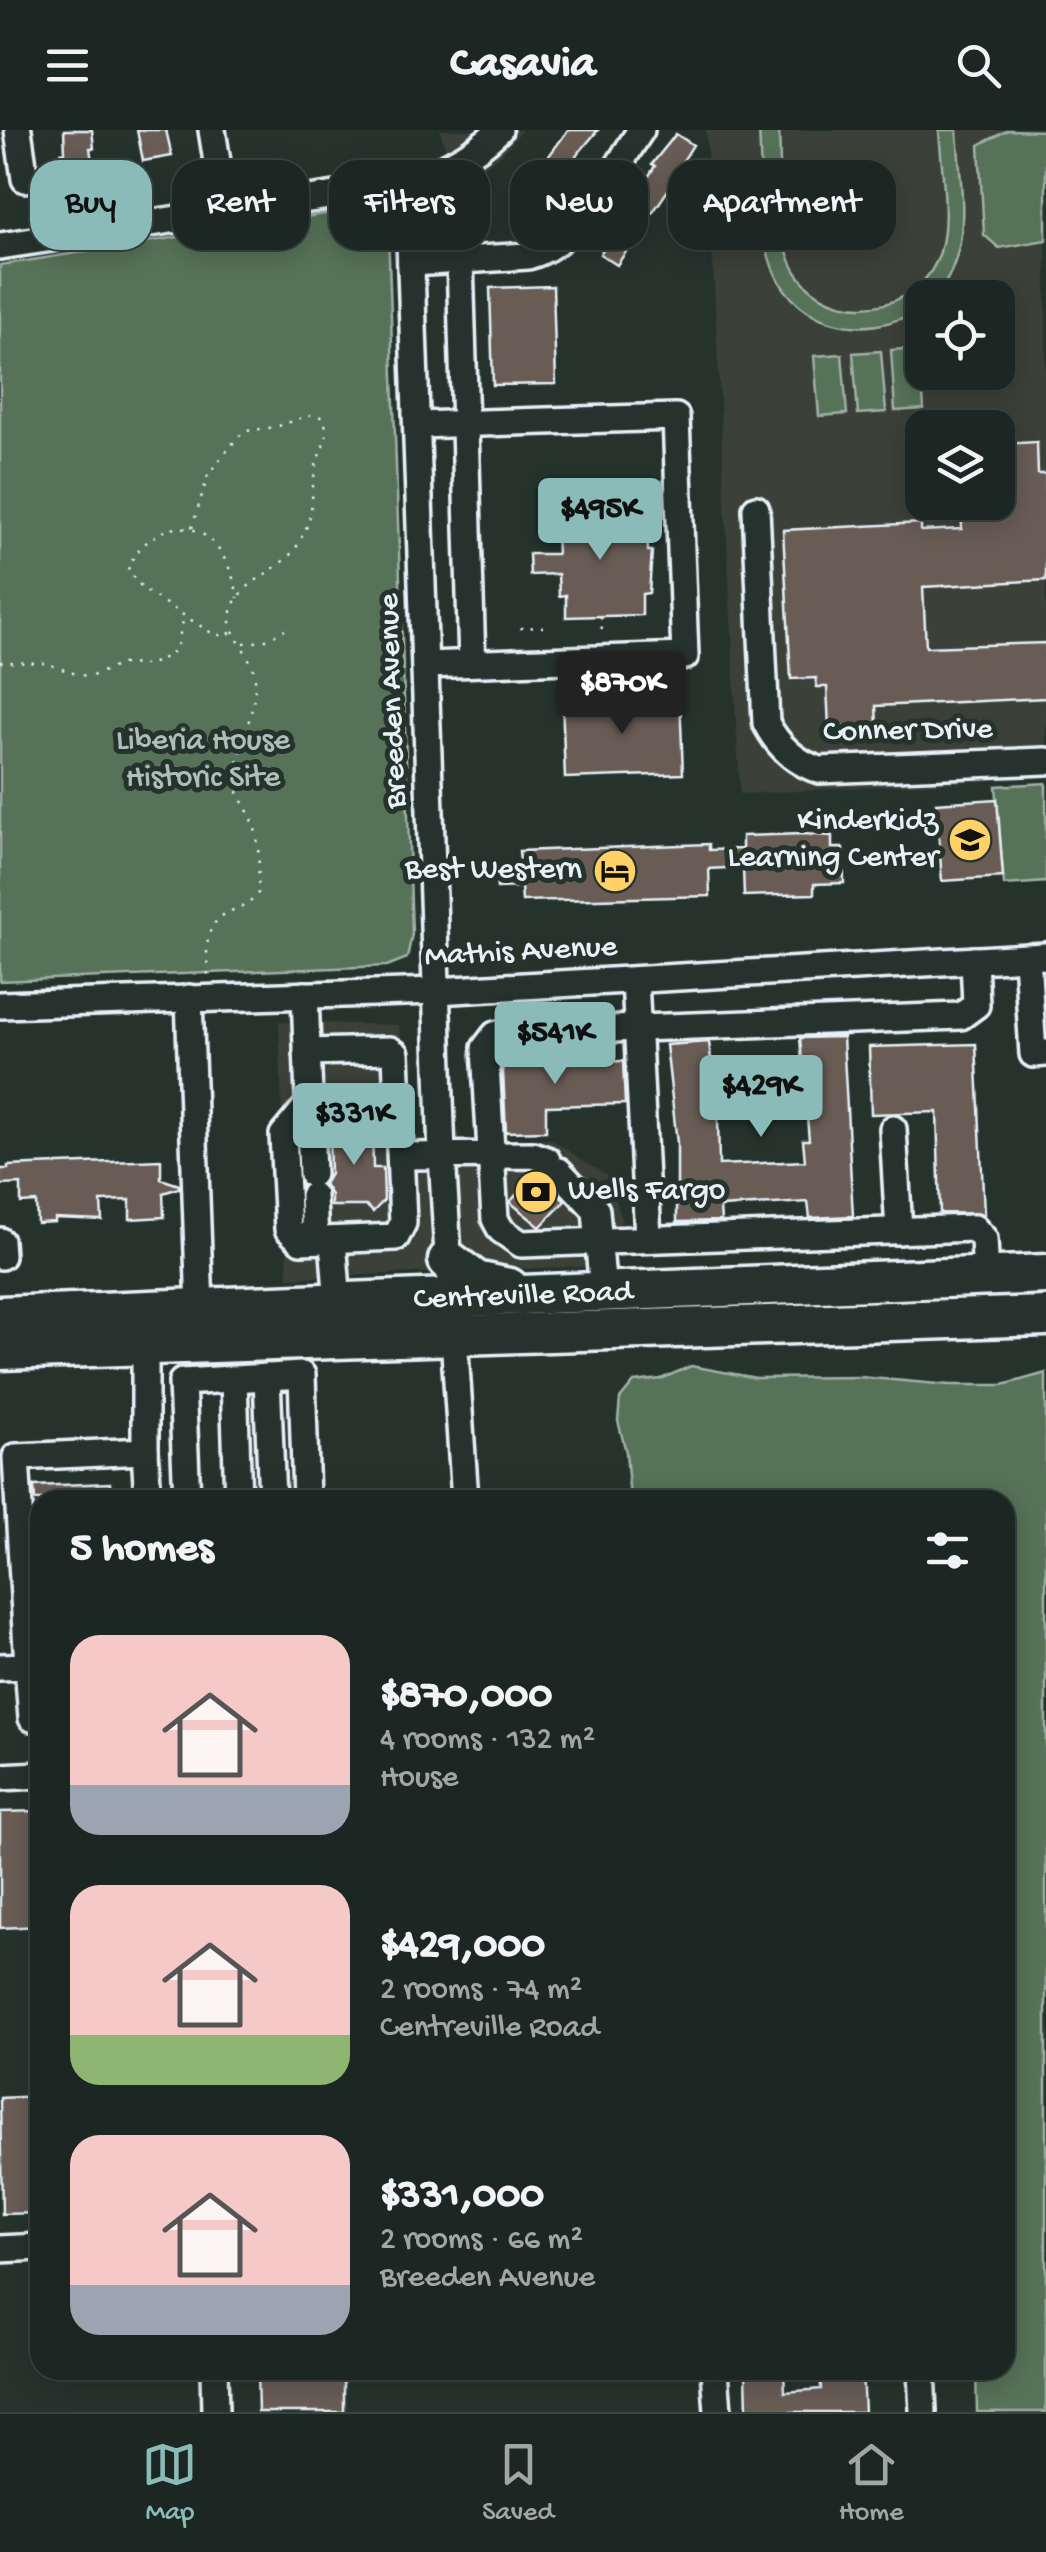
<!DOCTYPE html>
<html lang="en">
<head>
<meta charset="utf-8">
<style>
	body { margin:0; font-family:"Gochi Hand",sans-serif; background:#252e2a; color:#f1f3f6; height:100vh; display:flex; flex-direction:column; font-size:38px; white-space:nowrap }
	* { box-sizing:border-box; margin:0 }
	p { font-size:32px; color:#a0a5a5 }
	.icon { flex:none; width:55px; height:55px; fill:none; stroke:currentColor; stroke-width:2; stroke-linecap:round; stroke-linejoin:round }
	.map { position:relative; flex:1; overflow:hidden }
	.sheet { position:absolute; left:30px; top:1360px; width:985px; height:890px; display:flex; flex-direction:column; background:#1c2622; border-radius:30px; box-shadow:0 5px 25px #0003,0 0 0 2px #3a4340 }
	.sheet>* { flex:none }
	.guide { position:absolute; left:30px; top:30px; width:988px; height:90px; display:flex; gap:20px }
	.tools { position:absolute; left:905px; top:150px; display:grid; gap:20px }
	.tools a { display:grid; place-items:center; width:110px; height:110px; border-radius:20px; background:#1c2622; box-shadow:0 5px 25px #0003,0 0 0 2px #3a4340; font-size:50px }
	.price { position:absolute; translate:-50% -85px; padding:0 22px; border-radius:10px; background:#8bbbb9; color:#111; font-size:32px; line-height:65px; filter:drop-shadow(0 2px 5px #0008) }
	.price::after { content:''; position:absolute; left:50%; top:60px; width:30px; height:22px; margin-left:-15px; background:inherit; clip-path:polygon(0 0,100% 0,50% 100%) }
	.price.on { background:#222; color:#fff }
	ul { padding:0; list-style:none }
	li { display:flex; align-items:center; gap:30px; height:250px; padding:0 40px }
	li span { display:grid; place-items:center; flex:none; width:280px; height:200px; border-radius:30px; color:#555 }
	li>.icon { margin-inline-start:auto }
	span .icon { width:120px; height:120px; fill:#fffc; stroke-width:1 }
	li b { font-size:42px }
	h2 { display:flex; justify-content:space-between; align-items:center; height:120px; padding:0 40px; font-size:42px }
	.pill { padding:0 35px; border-radius:30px; background:#1c2622; box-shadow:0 5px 25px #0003,0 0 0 2px #3a4340; font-size:35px; line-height:90px }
	.pill.on { background:#8bbbb9; color:#111 }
	header { display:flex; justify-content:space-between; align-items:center; height:130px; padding:0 40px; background:#1c2622; font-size:45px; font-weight:800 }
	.dock { display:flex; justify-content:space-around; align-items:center; height:140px; border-top:2px solid #3a4340; background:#1c2622; font-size:28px; color:#a0a5a5 }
	.dock a { display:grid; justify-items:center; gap:5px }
	.dock .on { color:#8bbbb9 }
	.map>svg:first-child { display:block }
	.built { fill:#3a3f39; fill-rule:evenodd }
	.green { fill:#577259; stroke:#a0b2a8; stroke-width:2.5 }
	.building { fill:#675c54; stroke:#e8f1f8; stroke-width:2.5 }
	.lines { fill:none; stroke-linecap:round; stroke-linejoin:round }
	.minor-casing { stroke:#e8f1f8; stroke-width:32 }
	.highway-casing { stroke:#e8f1f8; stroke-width:45 }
	.path { stroke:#e8f1f8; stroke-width:2.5; stroke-dasharray:2.5 8; stroke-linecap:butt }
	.minor { stroke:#26332d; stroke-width:25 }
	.highway { stroke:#26332d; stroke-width:38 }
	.labels { text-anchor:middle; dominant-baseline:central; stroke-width:10; stroke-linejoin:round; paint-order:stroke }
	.street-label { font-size:32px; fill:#e8f1f8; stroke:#26332d }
	.park-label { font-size:32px; fill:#aebeb8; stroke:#26332d }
	.poi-label { font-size:32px; fill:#e8f1f8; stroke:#26332d; text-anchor:end }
</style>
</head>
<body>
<header><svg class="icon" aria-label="menu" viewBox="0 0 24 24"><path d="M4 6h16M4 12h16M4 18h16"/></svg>Casavia<svg class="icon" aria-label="search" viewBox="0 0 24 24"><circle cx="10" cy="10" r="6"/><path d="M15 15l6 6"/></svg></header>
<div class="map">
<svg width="1046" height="2282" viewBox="0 0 1046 2282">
	<rect width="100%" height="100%" fill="#26332d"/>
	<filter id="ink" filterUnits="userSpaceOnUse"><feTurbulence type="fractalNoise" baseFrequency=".01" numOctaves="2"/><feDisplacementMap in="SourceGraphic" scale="20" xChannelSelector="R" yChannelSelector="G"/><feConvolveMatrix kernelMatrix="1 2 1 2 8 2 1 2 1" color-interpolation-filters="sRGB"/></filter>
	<g filter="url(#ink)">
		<g class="built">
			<polygon points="440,0 522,0 501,25 456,55"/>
			<path d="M706,0h340v647l-306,17zM922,168h76v74h-76zM922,298h76v74h-76z"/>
			<polygon points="279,892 399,895 416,1017 550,1009 608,1046 622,1090 594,1136 288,1148"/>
		</g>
		<g class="green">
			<path d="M759,0h20c2,34 -1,101 11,130 26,64 120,61 147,0 15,-34 4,-93 2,-130h18c3,61 18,116 -21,167l-14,1v10c-59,37 -135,18 -154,-54 -10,-39 -6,-85 -9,-124z"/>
			<polygon points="1008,0 1046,1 1046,110 999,118 984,105 979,15"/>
			<polygon points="363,78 380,85 388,99 412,804 407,828 387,836 0,851 0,135"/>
			<polygon points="920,218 924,279 895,281 891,220"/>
			<polygon points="881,221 886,282 858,284 853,223"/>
			<polygon points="842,224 847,284 819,286 814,226"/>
			<polygon points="1046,653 1046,752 1004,755 996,656"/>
			<polygon points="691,1236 756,1248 860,1247 949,1255 1003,1255 1046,1243 1046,2282 977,2282 976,2240 1005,2240 1005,1370 630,1370 626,1322 618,1291 620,1269 634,1252 661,1249"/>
		</g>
		<g class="building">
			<polygon points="64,0 92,0 94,18 90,18 95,52 66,56 61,23 65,22"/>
			<polygon points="137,0 166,0 172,26 143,31"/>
			<polygon points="568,0 598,0 577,25 539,85 521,72 534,50 532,49"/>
			<polygon points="676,4 693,15 678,39 681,41 617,135 600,124 655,36 652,34"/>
			<polygon points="553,156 556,254 493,255 490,158"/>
			<polygon points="1037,312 1038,344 1046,344 1046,450 923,457 926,517 1046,513 1046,568 876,576 877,595 829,598 827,557 817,557 816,548 791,549 783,400 921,393 921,401 962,399 961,372 998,372 998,314"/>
			<polygon points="638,378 639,399 647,399 648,421 652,421 649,463 642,464 642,485 566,487 566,465 559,466 558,444 530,445 529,424 557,424 556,402 563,401 563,381"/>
			<polygon points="680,566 683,644 565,648 562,570"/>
			<polygon points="997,669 1003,747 942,751 936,673"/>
			<polygon points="803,704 832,706 832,718 843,718 844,753 814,754 814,764 744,766 743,737 709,739 710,766 522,771 521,757 497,758 496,744 521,742 519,721 709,714 709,720 742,719 742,706"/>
			<polygon points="843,907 853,1086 810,1088 808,1072 720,1077 721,1091 677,1092 677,1013 666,915 709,912 718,987 719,1035 805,1031 803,1010 809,1010 800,908"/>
			<polygon points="976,914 984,1084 940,1083 937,982 871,984 869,917"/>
			<polygon points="544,920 544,933 623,931 625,974 546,976 546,1001 506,1002 502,922"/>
			<polygon points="372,992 373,1038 383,1038 384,1070 373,1082 367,1076 331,1076 331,1065 324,1054 330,1044 329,1000 344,999 343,993"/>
			<polygon points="161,1030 161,1049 179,1055 179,1058 163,1063 164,1087 130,1089 130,1070 101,1071 102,1090 55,1088 55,1092 37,1093 36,1072 21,1073 21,1054 0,1055 0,1039 8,1039 8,1036"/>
			<polygon points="535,1043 544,1046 547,1054 565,1071 540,1097 510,1072"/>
			<polygon points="110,1353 111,1370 35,1370 34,1356"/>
			<polygon points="40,1681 40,1796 0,1798 0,1682"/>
			<polygon points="40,1966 40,2083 2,2084 0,1968"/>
			<polygon points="257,2240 344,2240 344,2282 258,2282"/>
			<polygon points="746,2240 784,2240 785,2262 821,2259 820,2240 862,2240 864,2282 747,2282"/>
		</g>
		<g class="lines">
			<g class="minor-casing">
				<g id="minor">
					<polyline points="18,0 25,49"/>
					<polyline points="212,0 225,82"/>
					<polyline points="400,55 409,82 442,1025 449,1142"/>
					<path d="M0,116l388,-59c41,-10 81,-27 111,-57"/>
					<polyline points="460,130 472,533"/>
					<path d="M411,133l117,-7c51,-13 85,-85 113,-126"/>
					<polyline points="417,295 676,287 685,526 425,535"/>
					<path d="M756,379l10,214c12,23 28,39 53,47l227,-9"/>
					<polyline points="1027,828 1033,924 1046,923"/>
					<polyline points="974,830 976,875 961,886 503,903 495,905 485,918 495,1089 501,1100 521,1114 974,1098 984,1109 986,1146"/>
					<polyline points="635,850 648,1108"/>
					<polyline points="305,865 312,1044"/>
					<polyline points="189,868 200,1180"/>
					<polyline points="0,875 436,861 1046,826"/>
					<polyline points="307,922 390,920 396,924 403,1093 396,1107 301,1111 288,1099 283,1005 309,974"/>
					<polyline points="893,999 899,1101"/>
					<polyline points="401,1026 533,1025 547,1030"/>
					<polyline points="559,1041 596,1080 603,1164"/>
					<polyline points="313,1066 315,1110"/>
					<polyline points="333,1110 338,1174"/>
					<polyline points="0,1111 1,1126"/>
					<polyline points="453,1192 465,1370"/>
					<polyline points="267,1247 272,1370"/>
					<polyline points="234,1249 238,1370"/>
					<polyline points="145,1321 148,1370"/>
					<polyline points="187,1370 182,1252 302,1245 306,1370"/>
					<polyline points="28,1536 32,1588 40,1587"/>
					<polyline points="0,1537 28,1536 16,1327 145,1321 145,1217"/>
					<polyline points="0,1647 40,1645"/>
					<polyline points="0,2119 40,2117"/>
					<polyline points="214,2240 215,2282"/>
					<polyline points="715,2240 718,2282"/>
					<polyline points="921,2240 923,2282"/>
				</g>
			</g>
			<g class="highway-casing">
				<g id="highway">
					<polyline points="448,1130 476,1151 509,1158"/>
					<polyline points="0,1186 1046,1144"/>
					<polyline points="0,1220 1046,1186"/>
				</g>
			</g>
			<g class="path">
				<path d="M192,398l16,-53 30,-38 8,-6 30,-4 31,-11 15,1c11,20 -2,30 -6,49 -7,32 1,48 -19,80 -17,27 -61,35 -67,70 -3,17 24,40 25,62 2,36 -20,70 -19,105 1,15 14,28 18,42 6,21 5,47 4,68 -7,11 -15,13 -27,18 -29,12 -24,39 -23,65"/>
				<polyline points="601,486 602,502"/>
				<polyline points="520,498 543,497"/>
				<path d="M231,503l-12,2 -9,-3 -66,-42 -16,-20c3,-13 13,-24 24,-32 47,-32 79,17 86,60"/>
				<polyline points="244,513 264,511 285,500"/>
				<polyline points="0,532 45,533 79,545 92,546 122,534 149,535 170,525 177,516 184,487"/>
			</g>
			<use href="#minor" class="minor"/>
			<use href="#highway" class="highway"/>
		</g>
	</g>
	<defs>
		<g id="school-disc" transform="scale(2.25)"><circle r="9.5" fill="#ffd166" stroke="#26332d"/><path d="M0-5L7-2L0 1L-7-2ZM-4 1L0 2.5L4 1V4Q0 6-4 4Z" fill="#111"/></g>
		<g id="hotel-disc" transform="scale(2.25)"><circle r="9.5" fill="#ffd166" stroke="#26332d"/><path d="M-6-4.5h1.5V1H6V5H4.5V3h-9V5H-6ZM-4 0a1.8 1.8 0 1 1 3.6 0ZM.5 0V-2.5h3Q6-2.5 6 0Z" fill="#111"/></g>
		<g id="bank-disc" transform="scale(2.25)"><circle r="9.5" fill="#ffd166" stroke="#26332d"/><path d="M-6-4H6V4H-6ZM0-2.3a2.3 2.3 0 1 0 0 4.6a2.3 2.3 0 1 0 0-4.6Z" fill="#111"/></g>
	</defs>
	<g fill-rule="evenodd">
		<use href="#school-disc" x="970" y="710"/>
		<use href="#hotel-disc" x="615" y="741"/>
		<use href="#bank-disc" x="536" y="1062"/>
	</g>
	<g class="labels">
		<g class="street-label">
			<text transform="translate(394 571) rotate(-92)">Breeden Avenue</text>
			<text transform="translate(908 602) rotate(-1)">Conner Drive</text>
			<text transform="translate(521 823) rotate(-3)">Mathis Avenue</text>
			<text transform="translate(523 1167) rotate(-2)">Centreville Road</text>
		</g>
		<g class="park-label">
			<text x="203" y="612">Liberia House<tspan x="203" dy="37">Historic Site</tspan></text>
		</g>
		<g class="poi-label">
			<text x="938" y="692">Kinderkidz<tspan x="938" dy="37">Learning Center</tspan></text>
			<text x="582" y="741">Best Western</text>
			<text x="568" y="1062" text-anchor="start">Wells Fargo</text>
		</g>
	</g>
</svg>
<div class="tools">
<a><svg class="icon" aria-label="locate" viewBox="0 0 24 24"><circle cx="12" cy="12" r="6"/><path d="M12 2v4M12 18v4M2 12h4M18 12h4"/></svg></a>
<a><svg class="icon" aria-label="layers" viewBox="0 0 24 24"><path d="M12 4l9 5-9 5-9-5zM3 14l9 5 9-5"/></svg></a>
</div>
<b class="price" style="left:600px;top:433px">$495K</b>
<b class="price on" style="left:622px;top:607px">$870K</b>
<b class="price" style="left:555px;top:957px">$541K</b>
<b class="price" style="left:761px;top:1010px">$429K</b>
<b class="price" style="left:354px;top:1038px">$331K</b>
<div class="guide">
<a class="pill on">Buy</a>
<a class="pill">Rent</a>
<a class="pill">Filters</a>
<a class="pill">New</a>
<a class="pill">Apartment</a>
</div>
<section class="sheet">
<h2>5 homes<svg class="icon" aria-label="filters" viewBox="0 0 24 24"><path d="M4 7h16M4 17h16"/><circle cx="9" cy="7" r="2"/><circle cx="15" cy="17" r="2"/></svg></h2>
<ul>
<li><span style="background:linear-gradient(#f6c9c9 75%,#9aa5b1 0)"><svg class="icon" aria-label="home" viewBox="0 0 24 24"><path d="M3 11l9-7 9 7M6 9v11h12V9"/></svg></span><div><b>$870,000</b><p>4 rooms · 132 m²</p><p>House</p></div></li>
<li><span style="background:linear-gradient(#f6c9c9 75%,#8fb573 0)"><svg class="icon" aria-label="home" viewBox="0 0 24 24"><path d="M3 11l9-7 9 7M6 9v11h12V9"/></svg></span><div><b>$429,000</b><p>2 rooms · 74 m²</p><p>Centreville Road</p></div></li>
<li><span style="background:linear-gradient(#f6c9c9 75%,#9aa5b1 0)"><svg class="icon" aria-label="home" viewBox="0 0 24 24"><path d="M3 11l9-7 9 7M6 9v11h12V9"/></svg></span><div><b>$331,000</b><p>2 rooms · 66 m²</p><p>Breeden Avenue</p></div></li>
</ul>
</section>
</div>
<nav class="dock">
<a class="on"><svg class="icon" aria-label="map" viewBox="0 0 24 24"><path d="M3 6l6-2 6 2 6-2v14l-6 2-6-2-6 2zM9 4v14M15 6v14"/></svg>Map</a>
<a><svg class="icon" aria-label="saved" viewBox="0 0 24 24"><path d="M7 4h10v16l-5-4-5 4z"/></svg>Saved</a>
<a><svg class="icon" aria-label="home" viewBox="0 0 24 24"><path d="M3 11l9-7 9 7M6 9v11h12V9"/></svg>Home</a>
</nav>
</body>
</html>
